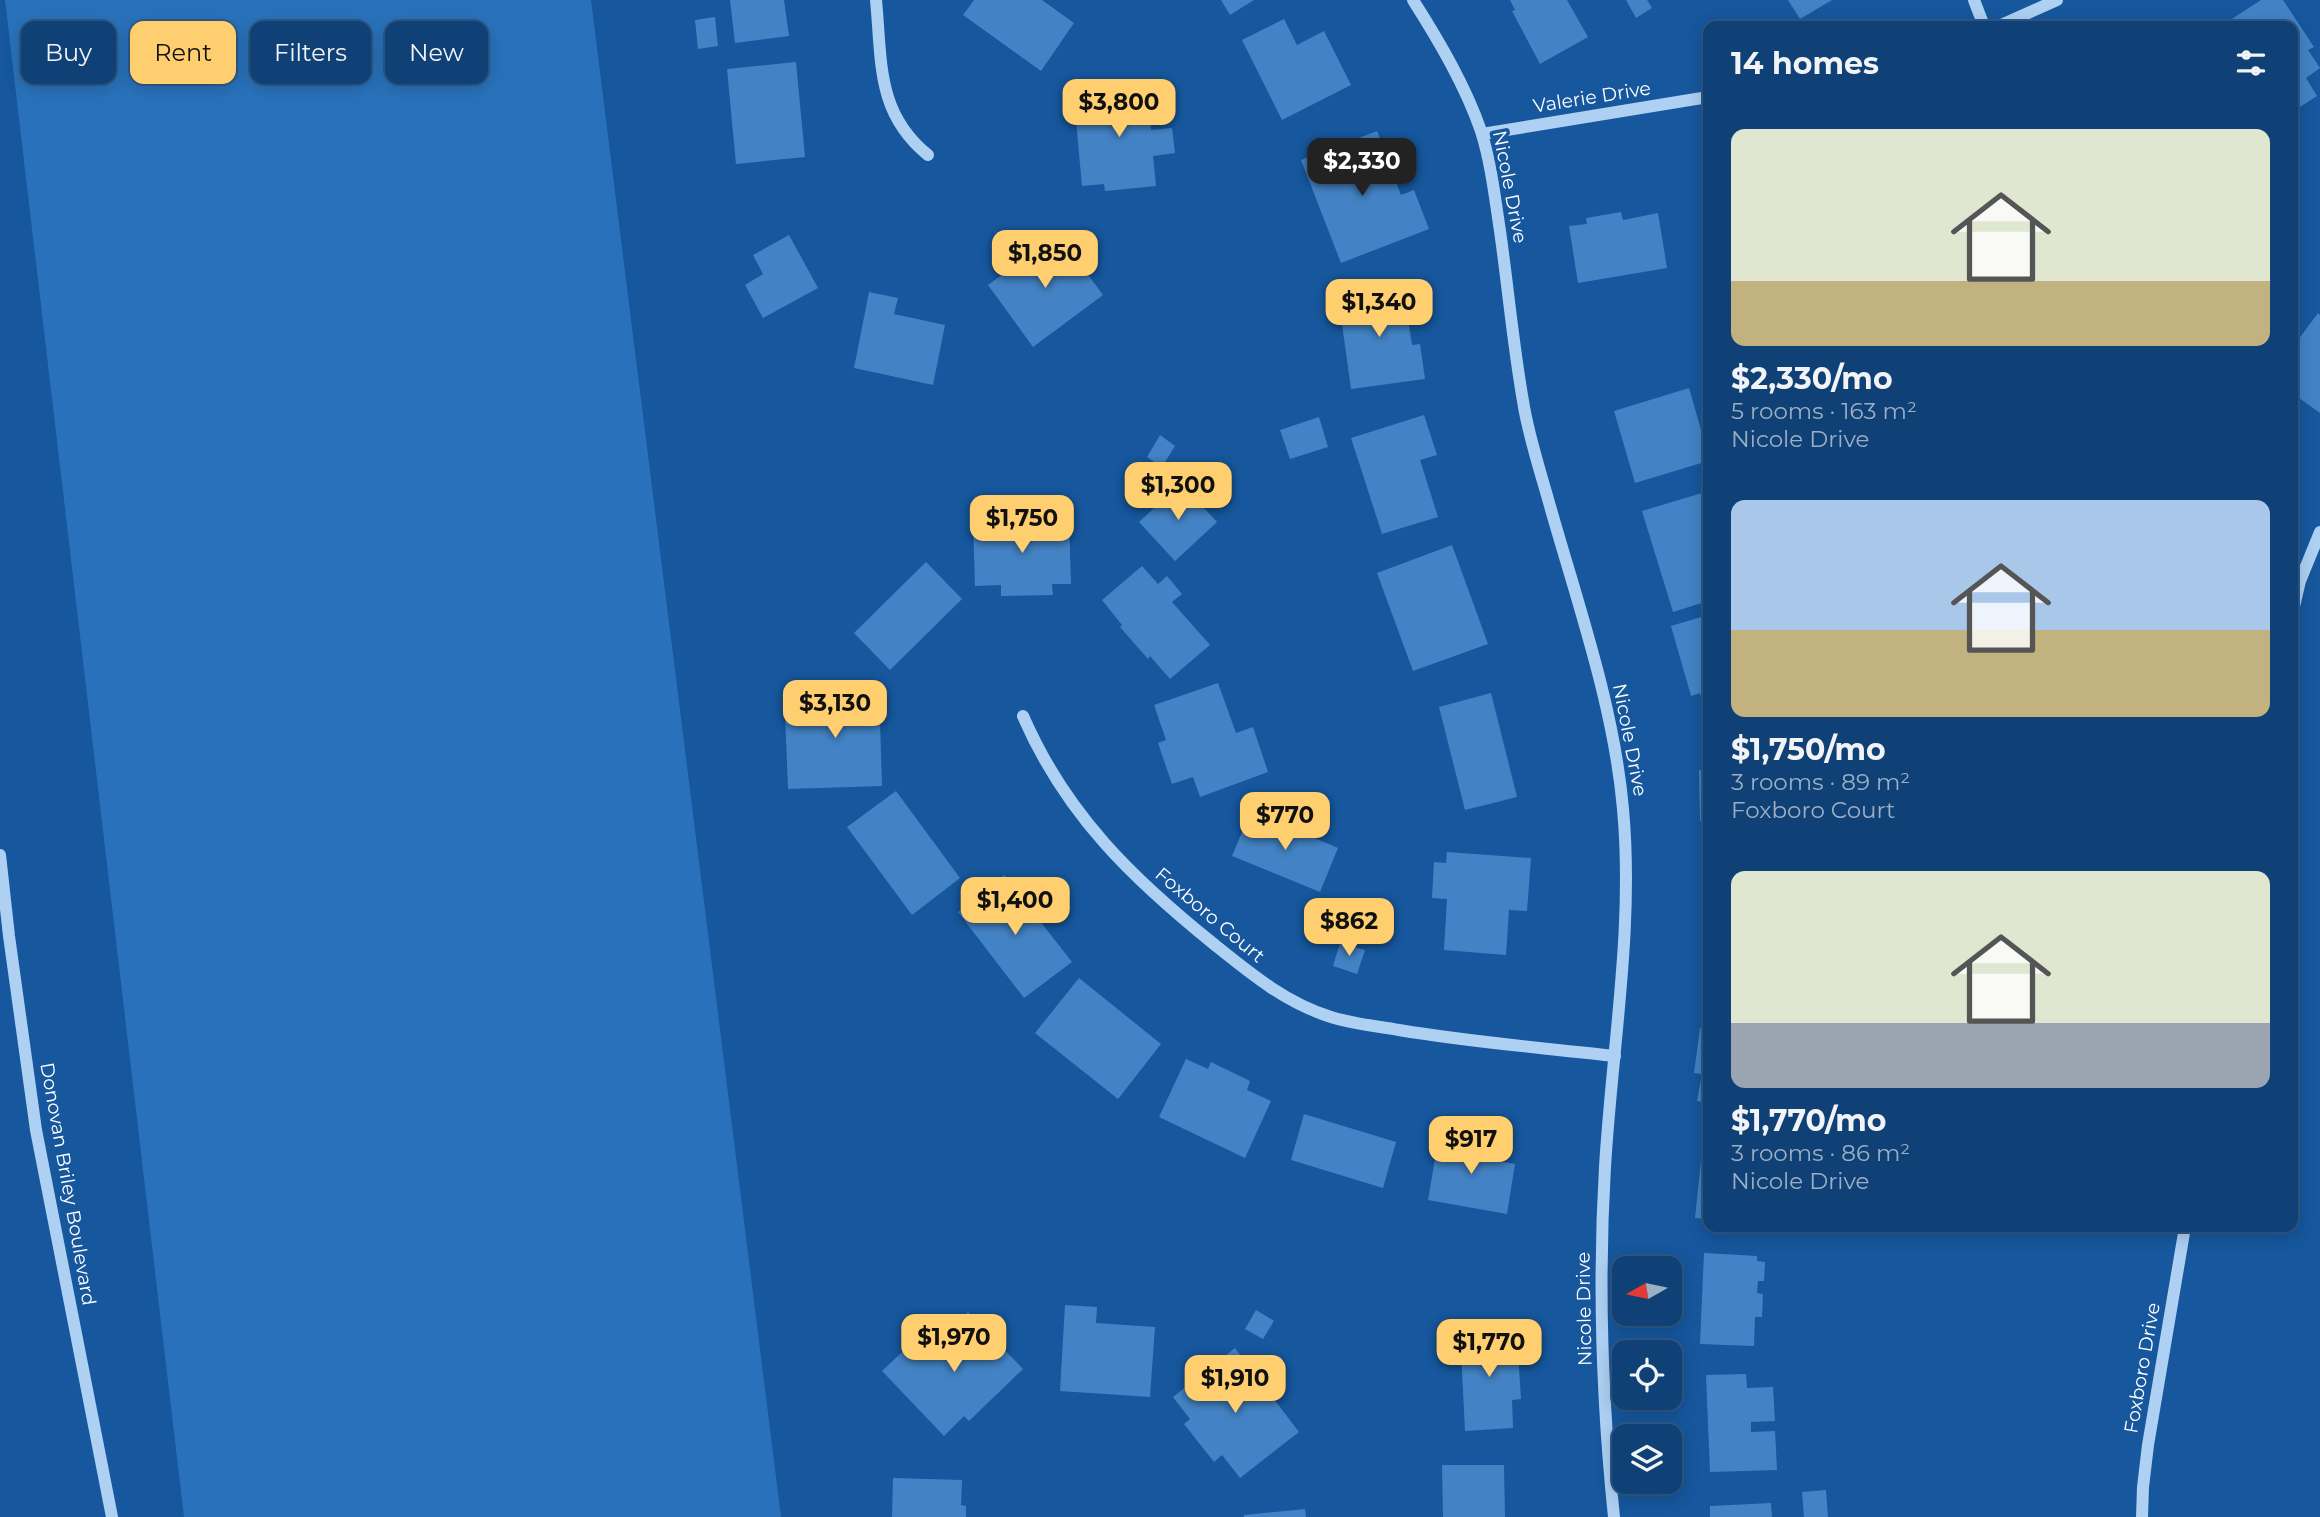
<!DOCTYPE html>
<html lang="en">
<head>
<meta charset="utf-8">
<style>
	body { margin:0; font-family:Montserrat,sans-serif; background:#19487b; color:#f1f3f6; height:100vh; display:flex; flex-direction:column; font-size:26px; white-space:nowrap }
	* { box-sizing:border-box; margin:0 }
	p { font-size:23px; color:#9cafc5 }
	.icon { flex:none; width:38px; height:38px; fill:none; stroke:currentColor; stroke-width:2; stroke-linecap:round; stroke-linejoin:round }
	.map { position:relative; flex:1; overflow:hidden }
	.details { position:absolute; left:1703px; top:21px; width:595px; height:1211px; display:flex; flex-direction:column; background:#104176; border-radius:14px; box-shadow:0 4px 18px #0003,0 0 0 2px #305a88 }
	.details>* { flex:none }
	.guide { position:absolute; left:21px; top:21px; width:665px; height:63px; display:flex; gap:14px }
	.needle { width:46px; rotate:261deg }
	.tools { position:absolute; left:1612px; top:1256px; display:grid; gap:14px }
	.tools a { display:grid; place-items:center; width:70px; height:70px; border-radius:14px; background:#104176; box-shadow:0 4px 18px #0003,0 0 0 2px #305a88; font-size:35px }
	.price { position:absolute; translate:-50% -60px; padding:0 16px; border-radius:14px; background:#ffcf6f; color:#111; font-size:23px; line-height:46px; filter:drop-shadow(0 2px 4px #0008) }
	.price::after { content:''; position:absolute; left:50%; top:42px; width:21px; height:16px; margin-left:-10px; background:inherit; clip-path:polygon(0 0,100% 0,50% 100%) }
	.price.current { background:#222; color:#fff }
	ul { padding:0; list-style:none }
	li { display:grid; align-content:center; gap:14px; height:371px; padding:0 28px }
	li span { display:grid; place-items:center; height:217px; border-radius:14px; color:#555 }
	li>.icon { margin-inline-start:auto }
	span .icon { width:126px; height:126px; fill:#fffc; stroke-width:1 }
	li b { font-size:30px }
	h2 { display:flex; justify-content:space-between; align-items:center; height:84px; padding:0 28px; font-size:30px }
	.tag { padding:0 24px; border-radius:14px; background:#104176; box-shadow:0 4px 18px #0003,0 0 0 2px #305a88; font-size:24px; line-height:63px }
	.tag.current { background:#ffcf6f; color:#111 }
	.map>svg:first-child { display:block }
	.green { fill:#2972bb }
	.building { fill:#4383c5 }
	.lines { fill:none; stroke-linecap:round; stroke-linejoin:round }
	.minor { stroke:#add0f3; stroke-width:12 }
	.labels { text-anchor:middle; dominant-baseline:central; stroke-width:7; stroke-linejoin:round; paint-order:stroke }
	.street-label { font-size:19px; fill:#fff; stroke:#16579d }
</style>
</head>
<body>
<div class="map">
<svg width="2320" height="1517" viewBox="0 0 2320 1517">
	<rect width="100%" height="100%" fill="#16579d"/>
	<polygon class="green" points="5,0 591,0 781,1517 184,1517"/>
	<g class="building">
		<polygon points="730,0 784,0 789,36 735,43"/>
		<polygon points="974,0 1042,0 1074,23 1041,71 963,15"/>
		<polygon points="1221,0 1254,0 1230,15"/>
		<polygon points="1510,0 1567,0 1588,37 1540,64 1512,11 1515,10"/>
		<polygon points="1626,0 1647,0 1652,8 1636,18"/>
		<polygon points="1788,0 1832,0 1800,19"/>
		<polygon points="2261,0 2283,0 2314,47 2308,50 2320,68 2306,78 2317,96 2292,112 2292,26 2221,26"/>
		<polygon points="715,17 718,46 698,49 695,20"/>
		<polygon points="1284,19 1297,45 1324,31 1351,85 1282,120 1242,40"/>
		<polygon points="796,62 805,157 736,164 727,69"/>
		<polygon points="1147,86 1151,130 1172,128 1175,153 1153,156 1156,186 1105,191 1104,184 1082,186 1074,99 1079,98 1078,92"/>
		<polygon points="1377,131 1401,195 1414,190 1429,229 1341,263 1301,160"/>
		<polygon points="1621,212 1623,220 1658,213 1667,268 1578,283 1569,226 1587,224 1586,218"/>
		<polygon points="1708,216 1708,249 1707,249 1701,217"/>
		<polygon points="1058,234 1103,295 1033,347 988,285"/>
		<polygon points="789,235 818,288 763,318 745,285 763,274 753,255"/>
		<polygon points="1403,287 1412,345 1420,344 1425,379 1351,389 1338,296"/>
		<polygon points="869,292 898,298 894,314 945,325 933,385 854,368"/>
		<polygon points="2318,313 2320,315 2320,413 2292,393 2292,348"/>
		<polygon points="1689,388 1708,454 1708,461 1635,483 1614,411"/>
		<polygon points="1424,415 1437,455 1420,460 1438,517 1382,534 1351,438"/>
		<polygon points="1319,417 1328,447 1290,459 1280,430"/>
		<polygon points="1160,435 1175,446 1162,467 1147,457"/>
		<polygon points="1181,483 1217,522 1175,561 1139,522"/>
		<polygon points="1702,493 1708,514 1708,601 1673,612 1642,511"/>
		<polygon points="1069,519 1071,584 1052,584 1053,595 1001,596 1001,585 975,586 973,521"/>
		<polygon points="1452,545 1488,644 1413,671 1377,573"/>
		<polygon points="926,562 962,599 890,670 854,633"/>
		<polygon points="1142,566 1158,584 1167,576 1182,594 1172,602 1210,645 1170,679 1150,656 1148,659 1120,627 1122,625 1102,600"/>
		<polygon points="1708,615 1708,719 1707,719 1700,693 1691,696 1671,626"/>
		<polygon points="1218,683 1236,733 1253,727 1268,772 1200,797 1193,777 1172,784 1158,743 1166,740 1154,705"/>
		<polygon points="879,688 882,786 788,789 785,713 804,713 803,691"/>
		<polygon points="1491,693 1517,797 1465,810 1439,707"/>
		<polygon points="1704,738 1708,738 1708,844 1705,844 1705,821 1700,821 1699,770 1704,771"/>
		<polygon points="896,791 960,878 912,915 847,827"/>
		<polygon points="1251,811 1338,848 1320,892 1232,856"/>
		<polygon points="1447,852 1531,858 1527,911 1509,910 1506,955 1444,950 1447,899 1432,898 1434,862 1446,863"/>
		<polygon points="1004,875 1072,962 1024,998 958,912"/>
		<polygon points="1340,943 1365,950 1357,974 1333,966"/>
		<polygon points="1079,978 1161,1044 1118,1099 1035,1033"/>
		<polygon points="1700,1028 1708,1029 1708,1103 1697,1101 1702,1074 1694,1073"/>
		<polygon points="1186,1059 1208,1069 1211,1062 1250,1081 1247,1090 1271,1101 1245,1158 1159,1117"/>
		<polygon points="1304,1114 1396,1142 1383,1188 1291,1160"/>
		<polygon points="1705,1122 1708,1122 1708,1219 1695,1218"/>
		<polygon points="1439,1135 1501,1146 1498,1161 1515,1164 1507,1214 1428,1200"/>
		<polygon points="1704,1253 1757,1256 1757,1261 1765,1262 1764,1281 1758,1281 1757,1293 1763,1294 1762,1317 1755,1317 1754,1346 1700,1344"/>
		<polygon points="1065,1305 1097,1307 1096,1323 1155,1327 1150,1397 1060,1391"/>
		<polygon points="1256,1310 1274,1321 1263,1339 1245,1329"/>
		<polygon points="968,1312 1023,1369 969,1421 964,1416 944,1436 882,1371 914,1341 926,1353"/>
		<polygon points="1509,1329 1510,1352 1518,1352 1521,1399 1512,1400 1513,1428 1465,1431 1460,1331"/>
		<polygon points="1235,1348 1299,1432 1240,1478 1222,1455 1214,1462 1184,1424 1190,1419 1173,1397"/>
		<polygon points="1746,1374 1747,1388 1773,1387 1775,1421 1751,1422 1751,1432 1775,1431 1777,1470 1710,1472 1706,1375"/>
		<polygon points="1442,1465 1504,1465 1505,1517 1443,1517"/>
		<polygon points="893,1478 962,1480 961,1505 966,1506 966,1517 892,1517"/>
		<polygon points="1826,1490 1828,1517 1804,1517 1802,1492"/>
		<polygon points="1771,1503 1772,1517 1710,1517 1710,1506"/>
		<polygon points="1305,1509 1306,1517 1244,1517 1244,1515"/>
	</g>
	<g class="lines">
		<g class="minor">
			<path d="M876,0c6,62 0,113 52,155"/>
			<path d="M1413,0c26,41 52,85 68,131 10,32 14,67 19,100 8,56 13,113 23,170 5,33 16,66 25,98 28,100 66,206 75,310 11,119 -11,239 -18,358 -7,116 -3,234 9,350"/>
			<polyline points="1974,0 1984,26"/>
			<polyline points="1999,26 2057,0"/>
			<polyline points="1482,134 1708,97"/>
			<polyline points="2292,615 2300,581 2320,532"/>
			<path d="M1023,716c43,99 110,163 192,229 36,29 71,58 116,72 22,7 46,9 68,13 71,12 144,18 216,26"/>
			<polyline points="0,855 9,936 36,1130 112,1517"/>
			<polyline points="2142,1517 2143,1487 2148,1445 2185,1227"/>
		</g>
	</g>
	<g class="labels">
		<g class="street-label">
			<text transform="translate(1592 97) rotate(-9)">Valerie Drive</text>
			<text transform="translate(1510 187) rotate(79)">Nicole Drive</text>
			<text transform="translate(1630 740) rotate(79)">Nicole Drive</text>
			<text transform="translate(1210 915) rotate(40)">Foxboro Court</text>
			<text transform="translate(68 1184) rotate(80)">Donovan Briley Boulevard</text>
			<text transform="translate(1584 1309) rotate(-91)">Nicole Drive</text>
			<text transform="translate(2142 1368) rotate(-80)">Foxboro Drive</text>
		</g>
	</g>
</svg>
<div class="tools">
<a><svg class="needle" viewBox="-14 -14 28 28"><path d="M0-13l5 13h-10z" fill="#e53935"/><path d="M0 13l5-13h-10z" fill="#9cafc5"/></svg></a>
<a><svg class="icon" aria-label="locate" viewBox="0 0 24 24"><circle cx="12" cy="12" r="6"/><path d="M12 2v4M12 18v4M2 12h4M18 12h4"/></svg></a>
<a><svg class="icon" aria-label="layers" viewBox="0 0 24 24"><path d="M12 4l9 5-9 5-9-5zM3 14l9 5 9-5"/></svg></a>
</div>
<b class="price" style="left:1119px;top:139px">$3,800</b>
<b class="price current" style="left:1362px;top:198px">$2,330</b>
<b class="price" style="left:1045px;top:290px">$1,850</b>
<b class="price" style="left:1379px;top:339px">$1,340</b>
<b class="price" style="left:1178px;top:522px">$1,300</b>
<b class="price" style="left:1022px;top:555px">$1,750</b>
<b class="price" style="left:835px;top:740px">$3,130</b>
<b class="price" style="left:1285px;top:852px">$770</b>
<b class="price" style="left:1015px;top:937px">$1,400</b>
<b class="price" style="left:1349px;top:958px">$862</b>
<b class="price" style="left:1471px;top:1176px">$917</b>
<b class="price" style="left:954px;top:1374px">$1,970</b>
<b class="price" style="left:1489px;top:1379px">$1,770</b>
<b class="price" style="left:1235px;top:1415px">$1,910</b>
<div class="guide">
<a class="tag">Buy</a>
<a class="tag current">Rent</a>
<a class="tag">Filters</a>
<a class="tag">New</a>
</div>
<section class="details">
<h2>14 homes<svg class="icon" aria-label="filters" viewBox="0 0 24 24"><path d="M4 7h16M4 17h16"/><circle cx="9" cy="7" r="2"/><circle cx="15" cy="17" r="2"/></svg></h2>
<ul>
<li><span style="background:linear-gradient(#dfe7d0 70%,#c2b280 0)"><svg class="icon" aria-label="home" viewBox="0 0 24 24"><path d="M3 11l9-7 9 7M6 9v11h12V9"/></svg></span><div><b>$2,330/mo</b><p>5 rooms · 163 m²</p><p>Nicole Drive</p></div></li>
<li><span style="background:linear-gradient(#a9c7e8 60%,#c2b280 0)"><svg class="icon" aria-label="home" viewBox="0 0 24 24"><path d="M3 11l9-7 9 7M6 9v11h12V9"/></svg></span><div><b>$1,750/mo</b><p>3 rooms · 89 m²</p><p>Foxboro Court</p></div></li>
<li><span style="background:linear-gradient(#dfe7d0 70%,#9aa5b1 0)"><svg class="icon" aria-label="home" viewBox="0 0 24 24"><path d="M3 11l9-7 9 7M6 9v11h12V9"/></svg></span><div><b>$1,770/mo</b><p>3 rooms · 86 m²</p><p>Nicole Drive</p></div></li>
</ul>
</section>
</div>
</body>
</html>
